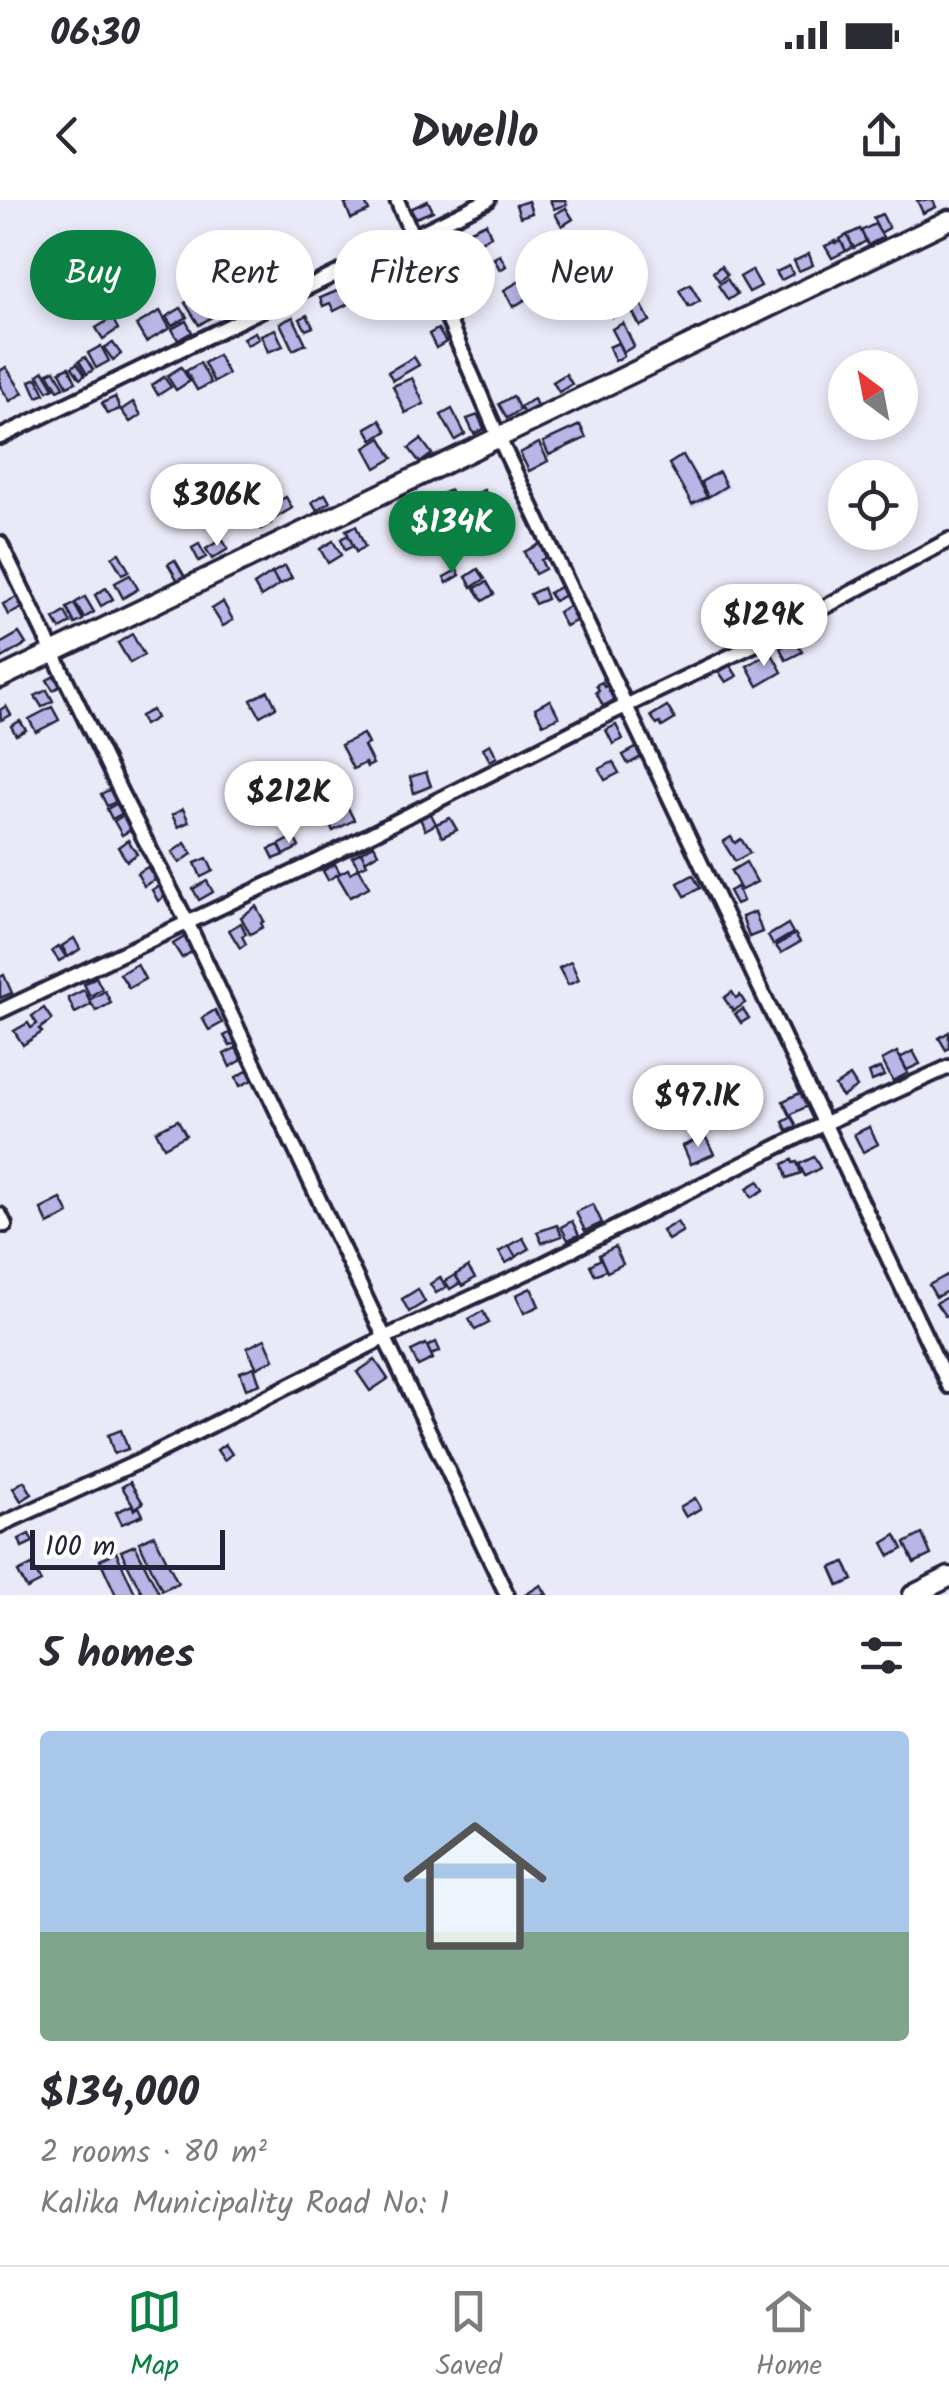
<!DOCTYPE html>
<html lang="en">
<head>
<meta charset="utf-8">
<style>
	body { margin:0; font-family:Kalam,sans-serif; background:#f7f7f7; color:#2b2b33; height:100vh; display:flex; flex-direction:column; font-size:38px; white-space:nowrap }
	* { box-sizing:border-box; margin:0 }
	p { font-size:32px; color:#7c7c81 }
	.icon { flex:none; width:55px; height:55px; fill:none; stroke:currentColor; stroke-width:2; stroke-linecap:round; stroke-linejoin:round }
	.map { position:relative; height:1395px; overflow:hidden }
	.sheet { display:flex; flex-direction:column; background:#fff; flex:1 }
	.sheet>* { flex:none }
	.hud { position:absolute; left:30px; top:30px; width:890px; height:90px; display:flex; gap:20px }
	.needle { width:65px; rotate:328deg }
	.buttons { position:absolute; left:828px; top:150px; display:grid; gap:20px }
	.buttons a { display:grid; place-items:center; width:90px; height:90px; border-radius:50%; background:#fff; box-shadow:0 5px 15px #0003; font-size:50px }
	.scale { position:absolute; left:30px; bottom:25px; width:195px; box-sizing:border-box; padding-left:10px; border:5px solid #22223b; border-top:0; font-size:28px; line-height:35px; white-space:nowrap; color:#22223b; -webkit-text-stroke:8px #fff; paint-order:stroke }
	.price { position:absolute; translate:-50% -85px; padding:0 22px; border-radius:35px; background:#fff; color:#222; font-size:32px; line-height:65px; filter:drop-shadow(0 2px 5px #0008) }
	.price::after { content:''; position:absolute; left:50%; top:60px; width:30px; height:22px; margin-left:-15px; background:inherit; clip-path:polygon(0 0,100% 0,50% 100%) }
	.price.current { background:#0b8043; color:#fff }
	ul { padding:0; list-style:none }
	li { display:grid; align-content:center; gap:20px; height:530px; padding:0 40px }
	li+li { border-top:2px solid #e1e1e2 }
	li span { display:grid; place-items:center; height:310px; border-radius:10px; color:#555 }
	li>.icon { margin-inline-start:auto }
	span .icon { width:180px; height:180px; fill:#fffc; stroke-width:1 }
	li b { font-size:42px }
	h2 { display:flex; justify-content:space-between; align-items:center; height:120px; padding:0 40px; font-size:42px }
	.pill { padding:0 35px; border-radius:45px; background:#fff; box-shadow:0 5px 15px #0003; font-size:35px; line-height:90px }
	.pill.current { background:#0b8043; color:#fff }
	.status { display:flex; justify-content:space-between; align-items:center; height:70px; padding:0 50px; background:#fff; direction:ltr }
	.status svg { height:28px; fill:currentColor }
	header { display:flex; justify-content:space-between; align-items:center; height:130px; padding:0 40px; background:#fff; font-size:45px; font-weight:700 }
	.dock { display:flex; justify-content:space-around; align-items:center; height:140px; border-top:2px solid #e1e1e2; background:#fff; font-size:28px; color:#7c7c81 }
	.dock a { display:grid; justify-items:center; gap:5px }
	.dock .current { color:#0b8043 }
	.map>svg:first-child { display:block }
	.built { fill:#dbd9f3 }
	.building { fill:#b9b5e6; stroke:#22223b; stroke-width:2.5 }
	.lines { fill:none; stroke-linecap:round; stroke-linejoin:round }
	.street-casing { stroke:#22223b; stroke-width:20 }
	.secondary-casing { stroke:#22223b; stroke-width:25 }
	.street { stroke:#fff; stroke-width:12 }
	.secondary { stroke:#fff; stroke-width:18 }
</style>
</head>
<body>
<div class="status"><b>06:30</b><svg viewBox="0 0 49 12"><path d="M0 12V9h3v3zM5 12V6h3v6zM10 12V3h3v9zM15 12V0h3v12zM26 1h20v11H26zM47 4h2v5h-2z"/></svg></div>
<header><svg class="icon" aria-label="back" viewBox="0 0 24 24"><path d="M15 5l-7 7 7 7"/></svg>Dwello<svg class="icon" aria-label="share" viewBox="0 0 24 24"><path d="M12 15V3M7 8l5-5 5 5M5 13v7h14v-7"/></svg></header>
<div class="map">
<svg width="949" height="1395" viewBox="0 0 949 1395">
	<rect width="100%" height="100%" fill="#eae9f8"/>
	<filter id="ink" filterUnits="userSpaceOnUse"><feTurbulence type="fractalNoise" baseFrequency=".01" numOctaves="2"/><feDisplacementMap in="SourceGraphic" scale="20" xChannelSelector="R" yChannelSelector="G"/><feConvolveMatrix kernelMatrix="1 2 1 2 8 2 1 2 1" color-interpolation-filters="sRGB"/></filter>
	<g filter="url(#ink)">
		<polygon class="built" points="685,253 699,280 720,269 730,288 692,309 668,263"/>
		<g class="building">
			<polygon points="354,0 364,0 369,11 351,19 345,4"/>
			<polygon points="550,0 565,0 567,4 554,9"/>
			<polygon points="917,0 933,0 936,7 923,13"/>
			<polygon points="428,1 433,11 416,18 410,9"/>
			<polygon points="528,1 532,13 520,17 516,5"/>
			<polygon points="566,8 573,19 562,26 555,14"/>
			<polygon points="882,14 889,28 880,33 873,18"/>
			<polygon points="486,23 491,36 472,45 466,32"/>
			<polygon points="875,24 883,37 868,45 861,31"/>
			<polygon points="860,29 866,41 854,48 847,35"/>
			<polygon points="847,35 853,47 846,51 840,39"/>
			<polygon points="446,40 449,51 433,56 430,45"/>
			<polygon points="836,41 836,43 841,41 846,51 832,58 825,46"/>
			<polygon points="278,50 287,71 262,82 253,62"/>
			<polygon points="809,54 813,65 799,71 794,61"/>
			<polygon points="500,55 506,66 500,70 494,58"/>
			<polygon points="721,66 727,75 719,81 713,72"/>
			<polygon points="789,66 793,74 781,80 776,72"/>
			<polygon points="752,70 761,86 749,92 740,77"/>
			<polygon points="290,72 296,84 276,95 270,83"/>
			<polygon points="727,79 737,94 728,100 718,85"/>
			<polygon points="372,80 383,102 365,111 354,89"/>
			<polygon points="522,80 531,96 513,107 504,90"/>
			<polygon points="630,83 637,93 627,99 621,88"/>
			<polygon points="690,84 700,101 689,107 679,90"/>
			<polygon points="266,85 270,98 256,103 252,89"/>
			<polygon points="342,89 348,104 334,111 330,103 323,106 320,98"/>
			<polygon points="199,94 213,116 199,125 185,103"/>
			<polygon points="615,101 622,112 613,117 606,107"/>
			<polygon points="640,102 650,121 640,126 630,107"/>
			<polygon points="181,108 187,117 172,126 166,117"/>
			<polygon points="160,111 170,128 146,142 136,125"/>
			<polygon points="307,115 313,127 306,130 300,119"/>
			<polygon points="293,117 306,144 293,150 280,123"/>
			<polygon points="112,118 118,129 103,139 96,128"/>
			<polygon points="186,121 192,132 178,140 172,129"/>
			<polygon points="623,123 634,146 624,152 612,129"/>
			<polygon points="275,129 283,146 268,152 261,135"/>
			<polygon points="438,129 446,142 436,148 429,134"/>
			<polygon points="255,132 259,139 247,145 243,138"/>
			<polygon points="113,143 121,154 113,160 104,148"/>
			<polygon points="618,143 624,156 615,161 609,147"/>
			<polygon points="101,146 109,161 96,168 88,153"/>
			<polygon points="218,155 228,174 214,182 204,163"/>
			<polygon points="85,157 93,170 87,174 79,161"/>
			<polygon points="414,157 419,165 393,180 388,172"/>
			<polygon points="77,163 85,175 80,179 72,167"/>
			<polygon points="200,163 211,183 197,190 186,171"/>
			<polygon points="6,167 23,193 10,201 0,186 0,171"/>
			<polygon points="69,167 76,182 67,186 60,171"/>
			<polygon points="181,167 190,181 176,190 167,176"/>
			<polygon points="55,170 64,187 58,190 48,173"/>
			<polygon points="44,171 54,188 48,191 38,175"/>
			<polygon points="566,174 572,184 559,192 553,182"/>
			<polygon points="164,177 171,187 158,195 152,185"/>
			<polygon points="37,178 45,194 37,197 30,181"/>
			<polygon points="412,178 424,204 405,213 393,186"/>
			<polygon points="513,196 520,210 507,218 499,204"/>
			<polygon points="115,197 120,209 107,214 102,203"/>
			<polygon points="534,199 537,206 524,214 520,207"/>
			<polygon points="133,202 141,215 130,222 121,210"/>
			<polygon points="452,209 465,234 455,240 441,215"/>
			<polygon points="478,215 484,229 474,234 467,219"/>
			<polygon points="380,220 387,231 373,240 366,228"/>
			<polygon points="580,225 586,238 549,255 543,242"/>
			<polygon points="381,238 393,258 376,268 365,248"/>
			<polygon points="421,239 432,254 420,263 409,248"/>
			<polygon points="539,243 548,261 529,271 520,253"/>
			<polygon points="683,255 707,297 692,304 669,264"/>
			<polygon points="719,272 726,286 708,297 701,282"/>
			<polygon points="450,290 459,306 448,312 439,295"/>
			<polygon points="484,290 497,317 480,325 467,298"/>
			<polygon points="325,294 330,302 317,310 312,302"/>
			<polygon points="286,297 292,308 272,320 266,308"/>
			<polygon points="260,305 271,323 261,329 251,311"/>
			<polygon points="407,307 416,326 405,331 397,312"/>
			<polygon points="440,310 448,328 436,334 428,315"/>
			<polygon points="356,326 365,347 356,352 346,330"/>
			<polygon points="348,335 353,346 345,350 341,339"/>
			<polygon points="222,339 228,349 212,359 206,349"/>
			<polygon points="333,341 341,355 328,363 320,349"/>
			<polygon points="199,344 206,357 199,361 192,348"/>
			<polygon points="540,344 547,357 541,360 545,369 535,374 524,352"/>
			<polygon points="119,353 129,371 122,374 112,357"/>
			<polygon points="175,360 185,377 178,381 168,364"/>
			<polygon points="285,366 292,378 279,385 272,373"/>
			<polygon points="478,369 485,379 472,387 466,377"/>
			<polygon points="457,370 460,375 447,383 444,377"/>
			<polygon points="272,373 279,385 261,397 254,385"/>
			<polygon points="130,375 138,389 123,398 115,383"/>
			<polygon points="487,382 494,394 483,401 475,388"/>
			<polygon points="562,386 567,394 554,401 549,393"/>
			<polygon points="106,388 113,399 101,406 95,395"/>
			<polygon points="543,388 547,399 535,404 530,394"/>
			<polygon points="21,395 26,406 8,415 3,404"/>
			<polygon points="85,397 94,412 84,418 75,403"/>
			<polygon points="223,402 233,420 223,426 212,409"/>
			<polygon points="74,404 83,420 75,424 67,408"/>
			<polygon points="569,406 576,421 565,426 558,412"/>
			<polygon points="65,412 71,423 60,429 54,419"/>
			<polygon points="19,433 26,444 2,458 0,444"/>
			<polygon points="132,434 144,455 130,463 118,443"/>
			<polygon points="796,440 802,452 786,460 780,448"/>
			<polygon points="771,452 782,472 758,486 747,466"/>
			<polygon points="730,465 737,476 726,482 719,472"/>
			<polygon points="60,473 66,483 53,490 47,480"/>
			<polygon points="602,482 604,487 609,485 616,499 603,506 596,492 599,490 596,485"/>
			<polygon points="47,490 53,501 42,507 35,496"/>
			<polygon points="268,491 276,507 260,516 251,500"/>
			<polygon points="550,500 559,517 543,524 535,508"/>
			<polygon points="6,506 11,515 1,520 0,510"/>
			<polygon points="667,506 675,519 662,527 660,523 657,525 651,516"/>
			<polygon points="52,507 59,520 36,532 29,519"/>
			<polygon points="152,510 156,518 144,525 140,516"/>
			<polygon points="20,521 26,530 16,535 11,526"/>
			<polygon points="616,525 623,539 613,544 606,530"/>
			<polygon points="363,534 368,544 364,546 373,564 367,567 365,563 353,569 341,545"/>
			<polygon points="490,544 497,557 490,561 483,548"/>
			<polygon points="636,548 641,557 628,564 623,555"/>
			<polygon points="613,562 619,573 605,580 599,569"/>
			<polygon points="426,572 431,586 414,593 410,577"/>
			<polygon points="113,588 119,600 107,606 101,594"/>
			<polygon points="120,602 125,612 112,619 107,609"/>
			<polygon points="345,602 354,620 333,631 324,613"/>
			<polygon points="183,609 189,622 178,627 172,615"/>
			<polygon points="430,612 436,624 425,630 420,618"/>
			<polygon points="124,615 132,629 122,635 114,621"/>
			<polygon points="450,618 457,630 442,637 436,624"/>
			<polygon points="294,637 299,647 284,655 279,645"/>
			<polygon points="731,637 735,643 741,639 750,653 735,661 723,642"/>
			<polygon points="128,640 137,654 127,661 118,647"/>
			<polygon points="185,643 192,654 179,663 172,652"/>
			<polygon points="279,645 284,655 274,659 269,649"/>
			<polygon points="374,645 378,653 365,661 361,652"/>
			<polygon points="361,652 367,664 359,668 352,657"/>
			<polygon points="207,658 213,671 201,677 195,663"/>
			<polygon points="746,662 757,682 741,690 731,671"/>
			<polygon points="335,664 340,673 328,680 323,671"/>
			<polygon points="148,667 155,679 144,686 137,673"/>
			<polygon points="359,668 369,687 350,697 337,675 348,669 350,673"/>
			<polygon points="693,675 700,688 685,696 678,683"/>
			<polygon points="207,681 213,692 199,700 193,689"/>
			<polygon points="159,686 165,696 158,701 152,690"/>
			<polygon points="737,687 743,701 736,704 729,691"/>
			<polygon points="256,706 264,721 261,723 263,727 250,734 241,717"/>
			<polygon points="755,712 762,732 749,737 742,717"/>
			<polygon points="241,723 246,734 242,736 246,744 240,748 229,730"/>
			<polygon points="788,724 793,733 773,745 768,736"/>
			<polygon points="795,734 800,742 781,753 776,746"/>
			<polygon points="186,736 194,750 182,758 173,744"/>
			<polygon points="74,738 80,749 68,757 62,746"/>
			<polygon points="59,746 66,757 59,761 52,751"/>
			<polygon points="571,762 579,780 568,785 559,768"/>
			<polygon points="137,764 145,779 129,788 120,774"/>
			<polygon points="4,775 12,793 0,798 0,777"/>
			<polygon points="96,777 102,789 90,796 84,784"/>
			<polygon points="84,790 92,804 75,813 68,798"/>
			<polygon points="105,791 111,803 96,811 89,800"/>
			<polygon points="732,792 736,798 740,795 745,803 733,811 724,798"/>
			<polygon points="44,808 52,820 39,829 42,832 23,845 14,831 28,823 31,828 37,824 32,816"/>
			<polygon points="743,809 749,818 741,823 735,814"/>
			<polygon points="215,810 222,823 209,830 202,818"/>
			<polygon points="233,831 239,841 230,846 224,836"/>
			<polygon points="949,832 949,848 946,850 939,838"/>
			<polygon points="236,848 242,860 230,867 224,854"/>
			<polygon points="913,851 920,864 907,870 900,858"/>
			<polygon points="897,852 908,873 893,881 882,860"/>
			<polygon points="880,868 884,876 872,881 869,873"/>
			<polygon points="249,870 254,879 240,886 236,877"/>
			<polygon points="850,876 857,887 842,897 835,886"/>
			<polygon points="802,892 809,905 790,915 783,901"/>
			<polygon points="792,917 797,926 787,930 783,922"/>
			<polygon points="178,920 186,935 164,947 156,931"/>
			<polygon points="869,927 878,944 863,952 854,934"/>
			<polygon points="705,936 714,954 691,964 683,946"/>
			<polygon points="814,957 820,968 805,976 799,964"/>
			<polygon points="792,960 793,963 797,962 801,973 787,978 783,964"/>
			<polygon points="759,981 764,990 752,997 747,988"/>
			<polygon points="61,999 69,1014 48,1024 41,1009"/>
			<polygon points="593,1004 602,1023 585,1031 576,1012"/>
			<polygon points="572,1021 579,1035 568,1040 561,1027"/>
			<polygon points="677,1022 683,1031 668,1040 662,1031"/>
			<polygon points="557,1025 562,1036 542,1043 537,1032"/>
			<polygon points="523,1038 529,1049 515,1057 509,1046"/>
			<polygon points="509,1046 516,1057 506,1063 499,1052"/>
			<polygon points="615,1047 623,1064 607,1072 599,1055"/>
			<polygon points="601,1059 606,1070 595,1075 590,1065"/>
			<polygon points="468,1067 475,1078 462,1086 455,1075"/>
			<polygon points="949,1074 949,1090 936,1097 929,1085"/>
			<polygon points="455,1075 460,1083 450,1089 445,1081"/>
			<polygon points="440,1077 446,1087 436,1093 430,1084"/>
			<polygon points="531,1088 539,1106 524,1113 516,1095"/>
			<polygon points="418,1089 425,1102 409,1112 402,1099"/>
			<polygon points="949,1096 949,1114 945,1116 936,1103"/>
			<polygon points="483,1111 489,1123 475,1130 469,1119"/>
			<polygon points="265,1139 274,1159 257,1168 247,1148"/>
			<polygon points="436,1142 440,1151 431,1155 427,1147"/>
			<polygon points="426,1144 433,1159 418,1166 411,1151"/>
			<polygon points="375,1160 388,1179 370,1191 357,1172"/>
			<polygon points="254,1167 260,1184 246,1189 240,1172"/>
			<polygon points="121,1230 128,1249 114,1254 108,1235"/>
			<polygon points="225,1244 232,1254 224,1260 217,1250"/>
			<polygon points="24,1281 32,1294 21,1301 13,1288"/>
			<polygon points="130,1282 143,1303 135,1308 122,1287"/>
			<polygon points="695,1298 701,1308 686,1317 680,1307"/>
			<polygon points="132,1305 134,1310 139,1307 143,1315 122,1324 116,1312"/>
			<polygon points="29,1334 33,1342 22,1347 19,1339"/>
			<polygon points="922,1334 931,1355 914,1363 905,1343"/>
			<polygon points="154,1335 178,1383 162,1390 139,1342"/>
			<polygon points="896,1335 903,1349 890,1356 883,1343"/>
			<polygon points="135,1345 159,1393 155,1395 143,1395 121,1351"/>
			<polygon points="116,1352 136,1395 116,1395 100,1360"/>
			<polygon points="845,1362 853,1380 839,1386 831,1368"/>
			<polygon points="32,1365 41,1382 27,1389 18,1372"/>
			<polygon points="541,1385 547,1395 525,1395"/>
		</g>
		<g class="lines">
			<g class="street-casing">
				<g id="street">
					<polyline points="397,0 498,236 949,1186"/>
					<polyline points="0,237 488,0"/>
					<polyline points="0,343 122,595 187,722 507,1395"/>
					<polyline points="0,811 316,662 592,522 762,441 949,340"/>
					<polyline points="0,1015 5,1025"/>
					<polyline points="0,1325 136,1263 386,1137 534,1069 825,923 949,867"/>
				</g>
			</g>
			<g class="secondary-casing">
				<g id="secondary">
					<polyline points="0,478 949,20"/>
					<polyline points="913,1395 949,1377"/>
				</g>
			</g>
			<use href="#street" class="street"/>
			<use href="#secondary" class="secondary"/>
		</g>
	</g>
</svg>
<div class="buttons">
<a><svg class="needle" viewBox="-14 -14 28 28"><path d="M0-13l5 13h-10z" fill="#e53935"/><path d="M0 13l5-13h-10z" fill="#7c7c81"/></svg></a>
<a><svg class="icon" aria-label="locate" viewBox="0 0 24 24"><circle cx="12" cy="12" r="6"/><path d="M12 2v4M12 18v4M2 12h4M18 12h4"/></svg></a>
</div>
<div class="scale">100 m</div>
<b class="price" style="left:217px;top:349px">$306K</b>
<b class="price current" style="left:452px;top:376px">$134K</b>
<b class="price" style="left:764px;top:469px">$129K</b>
<b class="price" style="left:289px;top:646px">$212K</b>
<b class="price" style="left:698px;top:950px">$97.1K</b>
<div class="hud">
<a class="pill current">Buy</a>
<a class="pill">Rent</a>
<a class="pill">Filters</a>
<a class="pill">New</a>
</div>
</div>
<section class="sheet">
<h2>5 homes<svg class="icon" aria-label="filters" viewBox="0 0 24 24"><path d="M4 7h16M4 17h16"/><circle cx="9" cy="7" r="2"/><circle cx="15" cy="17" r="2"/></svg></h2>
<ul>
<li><span style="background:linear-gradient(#a9c7e8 65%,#7fa58c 0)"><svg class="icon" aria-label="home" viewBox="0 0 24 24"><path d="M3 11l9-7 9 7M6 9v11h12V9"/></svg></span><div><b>$134,000</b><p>2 rooms · 80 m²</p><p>Kalika Municipality Road No: 1</p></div></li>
</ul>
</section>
<nav class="dock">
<a class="current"><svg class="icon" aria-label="map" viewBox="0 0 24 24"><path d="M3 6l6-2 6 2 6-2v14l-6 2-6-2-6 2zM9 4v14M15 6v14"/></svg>Map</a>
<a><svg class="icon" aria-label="saved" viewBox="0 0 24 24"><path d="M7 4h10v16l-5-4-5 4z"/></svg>Saved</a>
<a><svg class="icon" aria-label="home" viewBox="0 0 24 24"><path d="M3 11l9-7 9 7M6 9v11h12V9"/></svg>Home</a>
</nav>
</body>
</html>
